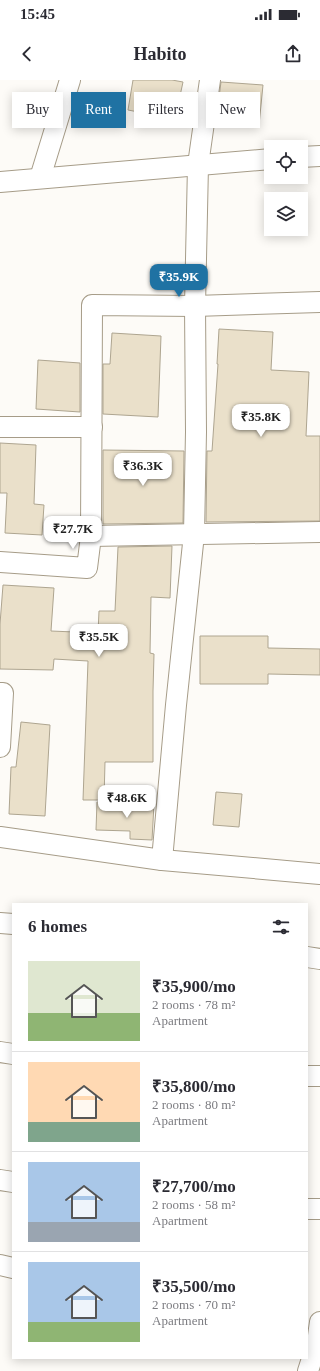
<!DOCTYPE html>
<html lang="en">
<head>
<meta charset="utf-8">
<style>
	body { margin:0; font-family:Georgia,serif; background:#f7f7f7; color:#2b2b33; height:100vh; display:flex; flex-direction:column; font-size:15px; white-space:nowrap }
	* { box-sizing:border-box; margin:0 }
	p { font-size:13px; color:#7c7c81 }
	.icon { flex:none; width:22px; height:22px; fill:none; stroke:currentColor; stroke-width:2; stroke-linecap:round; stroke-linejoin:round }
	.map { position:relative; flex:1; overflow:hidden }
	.side { position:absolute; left:12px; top:823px; width:296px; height:456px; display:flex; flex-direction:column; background:#fff; border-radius:0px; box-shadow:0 2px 10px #0003 }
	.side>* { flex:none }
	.guide { position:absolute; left:12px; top:12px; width:296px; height:36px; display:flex; gap:8px }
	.tools { position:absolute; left:264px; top:60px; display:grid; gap:8px }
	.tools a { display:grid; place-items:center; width:44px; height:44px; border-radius:0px; background:#fff; box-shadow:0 2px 10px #0003; font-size:20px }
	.price { position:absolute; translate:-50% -34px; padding:0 9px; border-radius:8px; background:#fff; color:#222; font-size:13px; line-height:26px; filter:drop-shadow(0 1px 2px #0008) }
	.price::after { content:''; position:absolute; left:50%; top:24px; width:12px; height:9px; margin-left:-6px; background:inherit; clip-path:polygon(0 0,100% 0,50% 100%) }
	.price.active { background:#1f72a3; color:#fff }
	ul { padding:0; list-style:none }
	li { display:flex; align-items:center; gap:12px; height:100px; padding:0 16px }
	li+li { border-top:1px solid #e1e1e2 }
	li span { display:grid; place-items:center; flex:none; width:112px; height:80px; border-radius:0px; color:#555 }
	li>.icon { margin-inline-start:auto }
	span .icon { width:48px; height:48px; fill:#fffc; stroke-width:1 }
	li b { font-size:17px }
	h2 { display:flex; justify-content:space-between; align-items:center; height:48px; padding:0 16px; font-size:17px }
	.pill { padding:0 14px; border-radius:0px; background:#fff; box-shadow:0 2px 10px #0003; font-size:14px; line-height:36px }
	.pill.active { background:#1f72a3; color:#fff }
	.status { display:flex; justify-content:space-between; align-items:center; height:28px; padding:0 20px; background:#fff; direction:ltr }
	.status svg { height:11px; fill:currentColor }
	header { display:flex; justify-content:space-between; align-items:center; height:52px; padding:0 16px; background:#fff; font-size:18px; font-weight:800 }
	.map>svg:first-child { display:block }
	.building { fill:#eae0ca; stroke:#aea590 }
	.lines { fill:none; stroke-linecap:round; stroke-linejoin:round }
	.street-casing { stroke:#a69c88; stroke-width:22 }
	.street { stroke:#fff; stroke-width:20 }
</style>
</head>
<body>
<div class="status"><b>15:45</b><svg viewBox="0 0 49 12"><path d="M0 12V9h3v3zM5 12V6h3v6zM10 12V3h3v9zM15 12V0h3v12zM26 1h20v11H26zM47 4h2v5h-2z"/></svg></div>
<header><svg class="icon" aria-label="back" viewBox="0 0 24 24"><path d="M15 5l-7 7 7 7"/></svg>Habito<svg class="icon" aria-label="share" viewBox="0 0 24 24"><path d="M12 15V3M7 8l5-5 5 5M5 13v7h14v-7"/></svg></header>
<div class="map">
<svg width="320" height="1291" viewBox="0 0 320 1291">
	<rect width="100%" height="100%" fill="#fdfbf7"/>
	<g class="building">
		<polygon points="133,0 172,0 183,2 175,39 128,30"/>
		<polygon points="221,2 263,5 259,45 216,41"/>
		<polygon points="219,249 273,252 271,290 309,292 306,356 320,356 320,441 206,442 207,371 212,371 218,284 217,284"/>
		<polygon points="112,253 161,256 158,337 103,334 103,284 110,284"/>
		<polygon points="38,280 80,283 80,332 36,329"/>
		<polygon points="0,363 36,365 34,424 44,425 42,455 5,453 7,413 0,413"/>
		<polygon points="103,370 184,371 183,443 103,444"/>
		<polygon points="172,466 170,518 151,517 150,573 154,574 153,611 153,682 105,682 104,720 83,720 88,581 54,579 53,590 0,589 0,544 3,505 54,508 51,551 98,553 99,531 115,531 118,467"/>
		<polygon points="200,556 268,556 268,568 320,569 320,595 268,594 268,604 200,604"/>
		<polygon points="21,642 50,645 45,736 9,734 11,687 16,687"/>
		<polygon points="216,712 242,714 239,747 213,745"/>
		<polygon points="97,722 154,724 152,760 130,759 130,751 96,750"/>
	</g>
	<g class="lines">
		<g class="street-casing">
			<g id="street">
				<polyline points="301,77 320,76"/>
				<polyline points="40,98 70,0"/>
				<polyline points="0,102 271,79"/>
				<polyline points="0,347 92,347"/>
				<polyline points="91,456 320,452"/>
				<polyline points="0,482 87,488 91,456 92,225 195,226 320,222"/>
				<polyline points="0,613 3,613 0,667"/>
				<polyline points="0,757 162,780 320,794"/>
				<polyline points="162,780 176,625 194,454 196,352 195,226 198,85 210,0"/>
				<polyline points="0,843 13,844"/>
				<polyline points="307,877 320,879"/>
				<polyline points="0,972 13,974"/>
				<polyline points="307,996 320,996"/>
				<polyline points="0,1100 13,1102"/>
				<polyline points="307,1129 320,1129"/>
				<polyline points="0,1185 13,1188"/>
				<polyline points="308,1291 317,1263 320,1242"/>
			</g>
		</g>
		<use href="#street" class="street"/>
	</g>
</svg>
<div class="tools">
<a><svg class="icon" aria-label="locate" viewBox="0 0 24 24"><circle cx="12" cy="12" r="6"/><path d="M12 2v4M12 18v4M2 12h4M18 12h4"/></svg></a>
<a><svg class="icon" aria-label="layers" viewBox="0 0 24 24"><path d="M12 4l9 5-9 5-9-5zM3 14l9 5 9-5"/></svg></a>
</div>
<b class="price active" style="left:179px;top:218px">₹35.9K</b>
<b class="price" style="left:261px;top:358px">₹35.8K</b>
<b class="price" style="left:143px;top:407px">₹36.3K</b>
<b class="price" style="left:73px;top:470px">₹27.7K</b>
<b class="price" style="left:99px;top:578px">₹35.5K</b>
<b class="price" style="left:127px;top:739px">₹48.6K</b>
<div class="guide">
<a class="pill">Buy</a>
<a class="pill active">Rent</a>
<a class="pill">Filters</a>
<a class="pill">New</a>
</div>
<section class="side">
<h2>6 homes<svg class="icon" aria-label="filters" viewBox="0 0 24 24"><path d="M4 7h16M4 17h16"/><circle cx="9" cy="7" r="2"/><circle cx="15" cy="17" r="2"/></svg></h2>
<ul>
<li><span style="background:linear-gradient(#dfe7d0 65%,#8fb573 0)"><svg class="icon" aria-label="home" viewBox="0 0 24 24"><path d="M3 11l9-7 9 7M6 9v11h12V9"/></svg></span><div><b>₹35,900/mo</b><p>2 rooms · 78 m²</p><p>Apartment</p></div></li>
<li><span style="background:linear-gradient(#ffd9b3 75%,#7fa58c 0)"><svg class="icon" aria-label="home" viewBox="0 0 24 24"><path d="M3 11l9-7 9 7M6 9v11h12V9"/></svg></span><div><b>₹35,800/mo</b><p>2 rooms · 80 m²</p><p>Apartment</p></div></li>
<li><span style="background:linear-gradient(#a9c7e8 75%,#9aa5b1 0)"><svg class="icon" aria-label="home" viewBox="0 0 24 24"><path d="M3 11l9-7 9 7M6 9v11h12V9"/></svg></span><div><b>₹27,700/mo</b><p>2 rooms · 58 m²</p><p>Apartment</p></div></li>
<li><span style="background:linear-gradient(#a9c7e8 75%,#8fb573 0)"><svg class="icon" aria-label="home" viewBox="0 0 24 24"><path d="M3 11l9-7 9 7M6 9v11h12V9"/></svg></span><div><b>₹35,500/mo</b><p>2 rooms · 70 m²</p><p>Apartment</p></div></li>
</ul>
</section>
</div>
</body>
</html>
